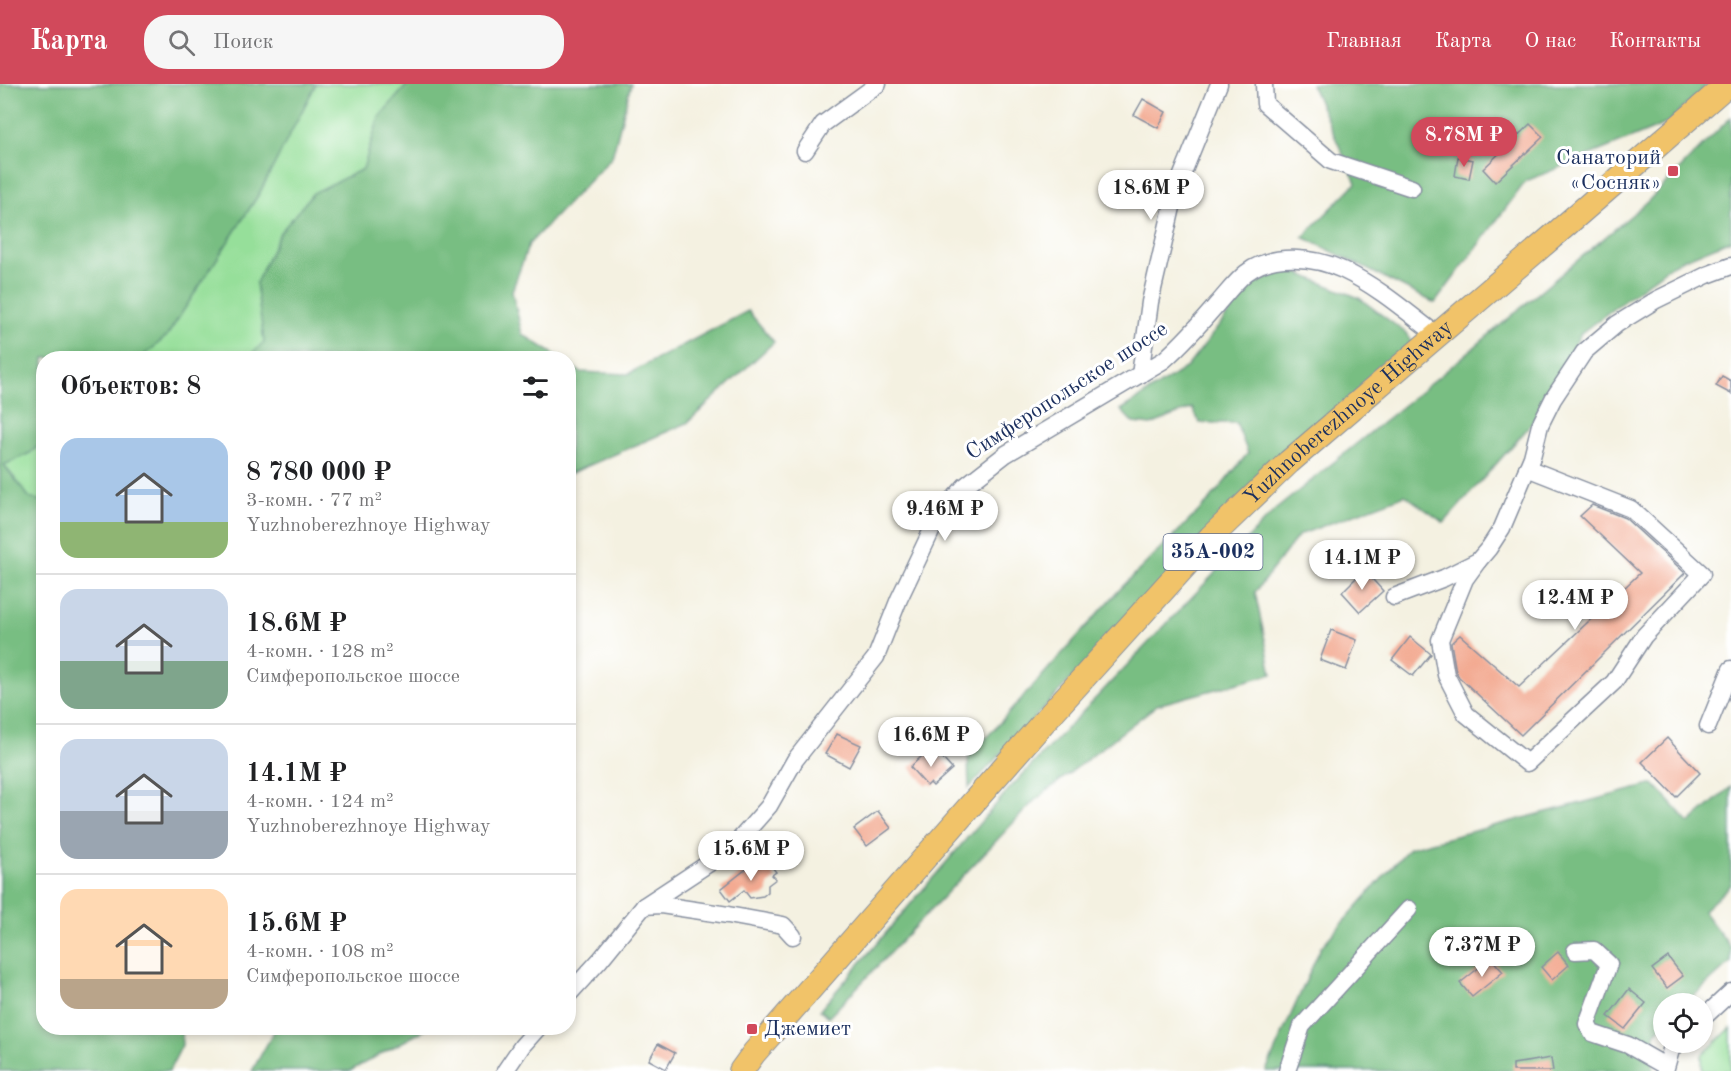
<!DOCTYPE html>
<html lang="ru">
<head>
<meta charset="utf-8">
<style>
	body { margin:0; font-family:"Old Standard TT",serif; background:#f6f6f6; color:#202124; height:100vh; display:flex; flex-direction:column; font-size:22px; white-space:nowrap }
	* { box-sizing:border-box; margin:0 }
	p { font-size:20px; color:#757577 }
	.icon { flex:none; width:33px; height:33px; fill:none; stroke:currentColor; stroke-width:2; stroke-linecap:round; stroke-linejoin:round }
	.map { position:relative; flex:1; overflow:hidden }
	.details { position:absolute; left:36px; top:267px; width:540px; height:684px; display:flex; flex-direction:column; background:#fff; border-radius:24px; box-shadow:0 3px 9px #0003 }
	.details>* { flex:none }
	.fabs { position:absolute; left:1653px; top:909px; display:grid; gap:12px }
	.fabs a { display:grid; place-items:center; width:60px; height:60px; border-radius:50%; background:#fff; box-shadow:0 3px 9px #0003; font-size:30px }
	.price { position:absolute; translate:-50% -51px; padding:0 14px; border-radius:21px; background:#fff; color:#222; font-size:20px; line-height:39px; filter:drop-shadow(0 2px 3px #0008) }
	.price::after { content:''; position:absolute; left:50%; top:36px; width:18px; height:14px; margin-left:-9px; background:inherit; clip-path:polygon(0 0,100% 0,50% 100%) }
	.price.active { background:#d1495b; color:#fff }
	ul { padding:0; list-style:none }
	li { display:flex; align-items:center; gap:18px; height:150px; padding:0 24px }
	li+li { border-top:2px solid #e0e0e0 }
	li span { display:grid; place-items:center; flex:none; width:168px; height:120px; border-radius:18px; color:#555 }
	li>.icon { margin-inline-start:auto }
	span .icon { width:72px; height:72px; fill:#fffc; stroke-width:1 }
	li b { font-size:26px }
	h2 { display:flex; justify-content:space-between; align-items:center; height:72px; padding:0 24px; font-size:26px }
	header { display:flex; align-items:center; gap:36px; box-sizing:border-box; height:84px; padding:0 30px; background:#d1495b; color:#fff }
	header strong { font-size:28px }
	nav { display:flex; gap:33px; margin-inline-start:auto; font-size:21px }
	.search { width:420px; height:54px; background:#f6f6f6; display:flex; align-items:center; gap:15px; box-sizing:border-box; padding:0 21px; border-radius:24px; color:#757577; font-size:22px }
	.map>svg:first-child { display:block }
	.green { fill:#96df9a; stroke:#58877c; stroke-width:1.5 }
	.forest { fill:#78be82; stroke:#4a7670; stroke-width:1.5 }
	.building { fill:#f3aa92 }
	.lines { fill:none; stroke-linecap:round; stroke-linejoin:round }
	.minor-casing { stroke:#8890a0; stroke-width:19 }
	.highway-casing { stroke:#8890a0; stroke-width:26 }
	.minor { stroke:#fff; stroke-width:16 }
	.highway { stroke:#f1c369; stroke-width:24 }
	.poi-dot { fill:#d1495b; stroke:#fff; stroke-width:2 }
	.labels { text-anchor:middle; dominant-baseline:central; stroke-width:6; stroke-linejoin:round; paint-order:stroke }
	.shield { fill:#fff; stroke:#5f6d8e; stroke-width:1.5 }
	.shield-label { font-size:21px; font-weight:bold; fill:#1b2f5e }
	.poi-label { font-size:22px; fill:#1b2f5e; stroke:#fff; text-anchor:end }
	.street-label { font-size:22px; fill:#1b2f5e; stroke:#fff }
</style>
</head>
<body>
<header>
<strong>Карта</strong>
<div class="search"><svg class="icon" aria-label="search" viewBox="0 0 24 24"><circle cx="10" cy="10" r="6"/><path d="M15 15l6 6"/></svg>Поиск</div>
<nav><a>Главная</a><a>Карта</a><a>О нас</a><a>Контакты</a></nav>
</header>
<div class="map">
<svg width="1731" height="987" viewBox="0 0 1731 987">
	<rect width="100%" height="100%" fill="#fff"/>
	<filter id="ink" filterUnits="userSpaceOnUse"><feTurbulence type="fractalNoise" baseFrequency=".0167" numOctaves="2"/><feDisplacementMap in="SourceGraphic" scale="12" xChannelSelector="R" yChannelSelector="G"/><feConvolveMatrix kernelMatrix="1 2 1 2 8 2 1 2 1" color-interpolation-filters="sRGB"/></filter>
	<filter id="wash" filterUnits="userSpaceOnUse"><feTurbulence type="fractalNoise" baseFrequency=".008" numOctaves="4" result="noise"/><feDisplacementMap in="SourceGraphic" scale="24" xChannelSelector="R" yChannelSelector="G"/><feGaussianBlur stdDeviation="1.35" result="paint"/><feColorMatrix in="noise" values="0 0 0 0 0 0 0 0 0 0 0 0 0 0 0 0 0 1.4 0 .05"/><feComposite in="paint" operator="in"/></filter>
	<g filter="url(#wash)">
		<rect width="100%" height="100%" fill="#f4f1e1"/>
		<g class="green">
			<polygon points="0,0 471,0 365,274 44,274 43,675 0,695"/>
			<polygon points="1731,944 1731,987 1702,987 1702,971"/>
		</g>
		<g class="forest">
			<polygon points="0,0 316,0 259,110 167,252 141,274 44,274 43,358 30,369 4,381 30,414 43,417 44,944 181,944 182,961 169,987 0,987"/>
			<polygon points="408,0 631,0 612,73 529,160 512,207 522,250 560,274 247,274 264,258 256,199 280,149 313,109 363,85 379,33"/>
			<polygon points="1311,0 1708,0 1668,39 1526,97 1435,219 1303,153 1356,99"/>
			<polygon points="1731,33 1731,156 1673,180 1581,249 1535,336 1444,439 1405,411 1299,451 1255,508 1272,590 1157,621 1034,717 829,933 820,926 1009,705 1275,426 1447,286 1647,118"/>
			<polygon points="1288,185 1359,214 1406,249 1412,258 1227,428 969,704 968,674 1122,503 1210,416 1248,369 1236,339 1200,339 1192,324 1151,341 1133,339 1121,326 1187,283 1250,202"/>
			<polygon points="748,227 774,258 687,339 569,390 569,280 580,288 628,290"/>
			<polygon points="1654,700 1689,739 1731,703 1731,801 1703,827 1731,864 1731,878 1686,919 1664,920 1663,941 1655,949 1653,987 1266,987 1321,863 1409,764"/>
			<polygon points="276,944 428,944 350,987 252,987"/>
		</g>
		<g id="blocks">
			<g class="building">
				<polygon points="1143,15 1166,28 1158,44 1134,31"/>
				<polygon points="1530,40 1543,53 1495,98 1483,85"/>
				<polygon points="1458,73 1473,76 1469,95 1455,92"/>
				<polygon points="1722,292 1731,297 1731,310 1716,302"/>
				<polygon points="1592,421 1625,434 1685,489 1521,651 1459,593 1456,588 1451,559 1460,551 1519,603 1640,489 1580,432"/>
				<polygon points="1364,486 1383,507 1360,528 1342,508"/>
				<polygon points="1331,546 1357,556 1346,586 1320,576"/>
				<polygon points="1410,553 1431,570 1413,592 1392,576"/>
				<polygon points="837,650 861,661 849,683 825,670"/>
				<polygon points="1667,654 1700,689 1676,713 1642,678"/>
				<polygon points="932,663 952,685 933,702 930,699 927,702 910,683"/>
				<polygon points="878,727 891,744 867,762 854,745"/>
				<polygon points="766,775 776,788 772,791 776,795 768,801 768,808 763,812 750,814 744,806 730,817 721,805 754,779 756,783"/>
				<polygon points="1558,868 1569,881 1552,896 1541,883"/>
				<polygon points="1668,873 1683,892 1667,904 1652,885"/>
				<polygon points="1491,874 1503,888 1472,913 1460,899"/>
				<polygon points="1629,905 1646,919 1625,945 1608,932"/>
				<polygon points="658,960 675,969 666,985 649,976"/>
				<polygon points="1551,974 1553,987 1513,987 1513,980"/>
			</g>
		</g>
	</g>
	<g filter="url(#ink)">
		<use href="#blocks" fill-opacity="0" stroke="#8890a0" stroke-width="1.5"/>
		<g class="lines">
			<g class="minor-casing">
				<g id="minor">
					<polyline points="1264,0 1265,20 1331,77 1412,104"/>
					<polyline points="805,67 823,40 878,0"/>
					<polyline points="1140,291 1150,218 1176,106 1219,0"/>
					<polyline points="1478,477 1465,495 1440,556 1446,591 1466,630 1527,679 1614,598 1644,552 1702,490 1631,425 1527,384"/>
					<polyline points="1394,513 1444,494 1478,477 1489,464 1502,444 1532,373 1540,341 1553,315 1584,268 1617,240 1656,216 1707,191 1731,182"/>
					<polyline points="1708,642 1731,585"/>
					<polyline points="644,822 661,821 728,831 783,841 793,852"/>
					<polyline points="1575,867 1594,866 1609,880 1587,940 1592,949 1628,961 1665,982"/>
					<path d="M568,911l32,-35 44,-54 88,-58 37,-42 26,-46 81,-103 23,-58 39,-82 27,-31 41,-32 158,-94c20,-18 37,-37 54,-57 9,-10 18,-22 28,-30 26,-21 69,-16 97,-3 34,16 65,43 94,65"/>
					<polyline points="1702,935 1731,908"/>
					<polyline points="505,987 522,962 538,944"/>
					<polyline points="1287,987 1302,942 1409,825"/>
					<polyline points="1665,987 1671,966 1678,958"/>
				</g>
			</g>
			<g class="highway-casing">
				<g id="highway">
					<path id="s1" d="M741,987l13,-18 294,-336 163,-180 78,-75 270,-231 169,-147"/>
				</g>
			</g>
			<use href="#minor" class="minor"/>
			<use href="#highway" class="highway"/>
		</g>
	</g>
	<g class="poi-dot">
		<rect x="1667" y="81" width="12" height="12" rx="3"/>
		<rect x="746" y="939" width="12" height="12" rx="3"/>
	</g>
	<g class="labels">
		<rect class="shield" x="1163.5" y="450" width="99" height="36" rx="4.5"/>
		<g class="shield-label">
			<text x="1213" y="468">35А-002</text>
		</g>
		<g class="poi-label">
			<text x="1661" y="74">Санаторий<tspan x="1661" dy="25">«Сосняк»</tspan></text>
			<text x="764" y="945" text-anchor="start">Джемиет</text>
		</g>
		<g class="street-label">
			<text transform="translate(1067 307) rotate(-33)">Симферопольское шоссе</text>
			<text stroke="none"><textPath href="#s1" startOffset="897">Yuzhnoberezhnoye Highway</textPath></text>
		</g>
	</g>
</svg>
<div class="fabs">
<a><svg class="icon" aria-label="locate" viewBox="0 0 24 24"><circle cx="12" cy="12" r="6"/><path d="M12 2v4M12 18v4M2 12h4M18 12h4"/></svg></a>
</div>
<b class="price active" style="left:1464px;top:84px">8.78M ₽</b>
<b class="price" style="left:1151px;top:137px">18.6M ₽</b>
<b class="price" style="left:945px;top:458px">9.46M ₽</b>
<b class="price" style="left:1362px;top:507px">14.1M ₽</b>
<b class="price" style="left:1575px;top:547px">12.4M ₽</b>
<b class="price" style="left:931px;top:684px">16.6M ₽</b>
<b class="price" style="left:751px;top:798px">15.6M ₽</b>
<b class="price" style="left:1482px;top:894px">7.37M ₽</b>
<section class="details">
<h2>Объектов: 8<svg class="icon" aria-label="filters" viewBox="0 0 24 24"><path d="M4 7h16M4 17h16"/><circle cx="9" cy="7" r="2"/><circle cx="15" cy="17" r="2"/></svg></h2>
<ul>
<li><span style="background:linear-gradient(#a9c7e8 70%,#8fb573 0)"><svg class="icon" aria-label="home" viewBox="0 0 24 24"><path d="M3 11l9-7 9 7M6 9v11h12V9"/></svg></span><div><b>8 780 000 ₽</b><p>3-комн. · 77 m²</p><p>Yuzhnoberezhnoye Highway</p></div></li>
<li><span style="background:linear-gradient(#c9d6e8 60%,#7fa58c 0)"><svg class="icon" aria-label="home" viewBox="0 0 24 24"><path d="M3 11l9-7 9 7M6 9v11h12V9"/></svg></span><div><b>18.6M ₽</b><p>4-комн. · 128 m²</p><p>Симферопольское шоссе</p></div></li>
<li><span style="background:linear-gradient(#c9d6e8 60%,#9aa5b1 0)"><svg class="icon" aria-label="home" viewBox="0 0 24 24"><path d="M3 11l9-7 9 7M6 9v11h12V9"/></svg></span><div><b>14.1M ₽</b><p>4-комн. · 124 m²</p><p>Yuzhnoberezhnoye Highway</p></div></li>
<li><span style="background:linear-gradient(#ffd9b3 75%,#b9a48a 0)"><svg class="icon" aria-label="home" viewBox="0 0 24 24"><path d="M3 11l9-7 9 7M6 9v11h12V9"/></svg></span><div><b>15.6M ₽</b><p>4-комн. · 108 m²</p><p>Симферопольское шоссе</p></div></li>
</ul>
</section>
</div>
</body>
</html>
